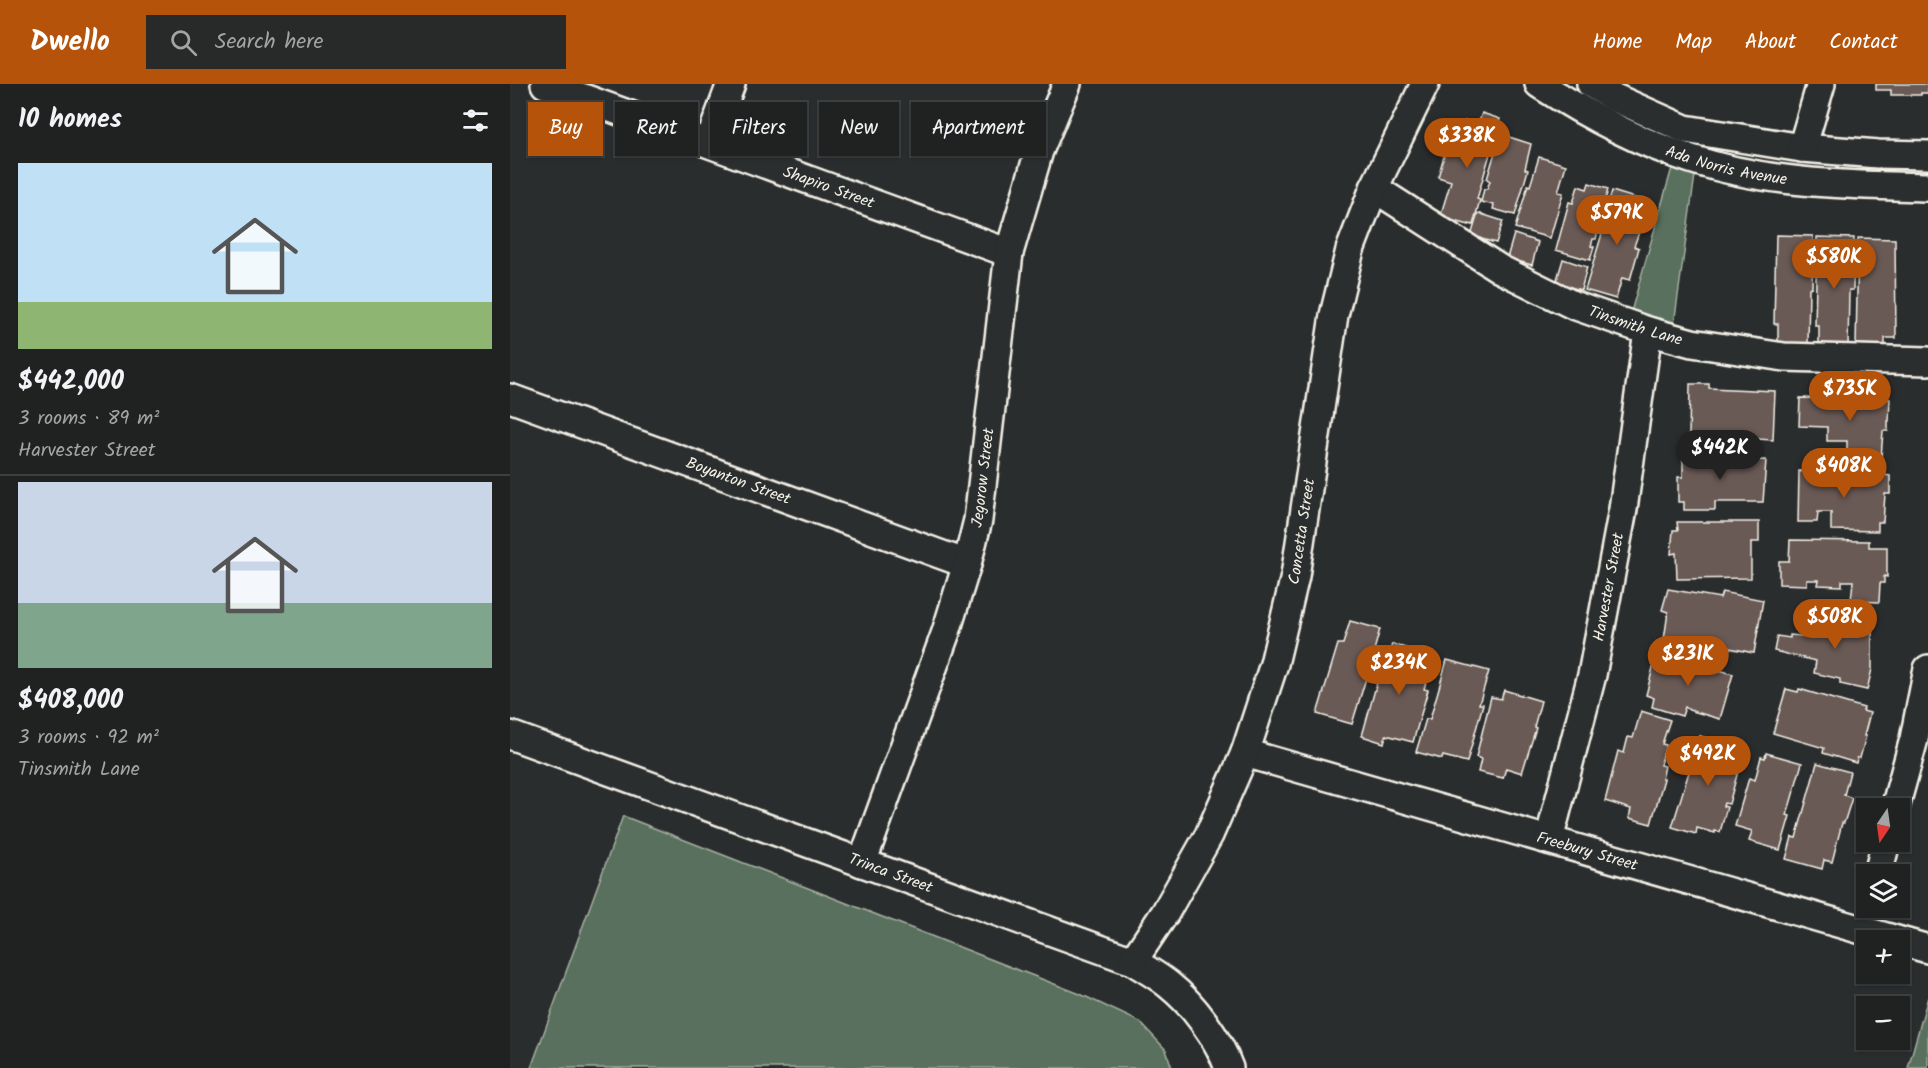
<!DOCTYPE html>
<html lang="en">
<head>
<meta charset="utf-8">
<style>
	body { margin:0; font-family:Kalam,sans-serif; background:#282a2a; color:#f1f3f6; height:100vh; display:flex; flex-direction:column; font-size:22px; white-space:nowrap }
	* { box-sizing:border-box; margin:0 }
	p { font-size:20px; color:#a2a4a5 }
	.icon { flex:none; width:33px; height:33px; fill:none; stroke:currentColor; stroke-width:2; stroke-linecap:round; stroke-linejoin:round }
	.map { position:relative; flex:1; overflow:hidden }
	.panel { display:flex; flex-direction:column; background:#202222; width:510px }
	.panel>* { flex:none }
	.guide { position:absolute; left:18px; top:18px; width:570px; height:54px; display:flex; gap:12px }
	.needle { width:39px; rotate:193deg }
	.controls { position:absolute; left:1346px; top:714px; display:grid; gap:12px }
	.controls a { display:grid; place-items:center; width:54px; height:54px; border-radius:0px; background:#202222; box-shadow:0 2px 4px #0004,0 0 0 2px #3d3f40; font-size:30px }
	.price { position:absolute; translate:-50% -51px; padding:0 14px; border-radius:21px; background:#b45309; color:#fff; font-size:20px; line-height:39px; filter:drop-shadow(0 2px 3px #0008) }
	.price::after { content:''; position:absolute; left:50%; top:36px; width:18px; height:14px; margin-left:-9px; background:inherit; clip-path:polygon(0 0,100% 0,50% 100%) }
	.price.selected { background:#222; color:#fff }
	ul { padding:0; list-style:none }
	li { display:grid; align-content:center; gap:12px; height:318px; padding:0 18px }
	li+li { border-top:2px solid #3d3f40 }
	li span { display:grid; place-items:center; height:186px; border-radius:0px; color:#555 }
	li>.icon { margin-inline-start:auto }
	span .icon { width:108px; height:108px; fill:#fffc; stroke-width:1 }
	li b { font-size:26px }
	h2 { display:flex; justify-content:space-between; align-items:center; height:72px; padding:0 18px; font-size:26px }
	.chip { padding:0 21px; border-radius:0px; background:#202222; box-shadow:0 2px 4px #0004,0 0 0 2px #3d3f40; font-size:21px; line-height:54px }
	.chip.selected { background:#b45309; color:#fff }
	header { display:flex; align-items:center; gap:36px; box-sizing:border-box; height:84px; padding:0 30px; background:#b45309; color:#fff }
	header strong { font-size:28px }
	nav { display:flex; gap:33px; margin-inline-start:auto; font-size:21px }
	.search { width:420px; height:54px; background:#282a2a; display:flex; align-items:center; gap:15px; box-sizing:border-box; padding:0 21px; border-radius:0px; color:#a2a4a5; font-size:22px }
	main { display:flex; flex:1; min-height:0 }
	.map>svg:first-child { display:block }
	.green { fill:#58705d; stroke:#a6b0a2; stroke-width:1.5 }
	.building { fill:#6b5a54; stroke:#f4f1e8; stroke-width:1.5 }
	.lines { fill:none; stroke-linecap:round; stroke-linejoin:round }
	.street-casing { stroke:#f4f1e8; stroke-width:32 }
	.street { stroke:#2a2d2e; stroke-width:27 }
	.labels { text-anchor:middle; dominant-baseline:central; stroke-width:6; stroke-linejoin:round; paint-order:stroke }
	.street-label { font-size:16px; fill:#f4f1e8; stroke:#2a2d2e }
</style>
</head>
<body>
<header>
<strong>Dwello</strong>
<div class="search"><svg class="icon" aria-label="search" viewBox="0 0 24 24"><circle cx="10" cy="10" r="6"/><path d="M15 15l6 6"/></svg>Search here</div>
<nav><a>Home</a><a>Map</a><a>About</a><a>Contact</a></nav>
</header>
<main>
<section class="panel">
<h2>10 homes<svg class="icon" aria-label="filters" viewBox="0 0 24 24"><path d="M4 7h16M4 17h16"/><circle cx="9" cy="7" r="2"/><circle cx="15" cy="17" r="2"/></svg></h2>
<ul>
<li><span style="background:linear-gradient(#bfe0f5 75%,#8fb573 0)"><svg class="icon" aria-label="home" viewBox="0 0 24 24"><path d="M3 11l9-7 9 7M6 9v11h12V9"/></svg></span><div><b>$442,000</b><p>3 rooms · 89 m²</p><p>Harvester Street</p></div></li>
<li><span style="background:linear-gradient(#c9d6e8 65%,#7fa58c 0)"><svg class="icon" aria-label="home" viewBox="0 0 24 24"><path d="M3 11l9-7 9 7M6 9v11h12V9"/></svg></span><div><b>$408,000</b><p>3 rooms · 92 m²</p><p>Tinsmith Lane</p></div></li>
</ul>
</section>
<div class="map">
<svg width="1418" height="984" viewBox="0 0 1418 984">
	<rect width="100%" height="100%" fill="#2a2d2e"/>
	<filter id="ink" filterUnits="userSpaceOnUse"><feTurbulence type="fractalNoise" baseFrequency=".0167" numOctaves="2"/><feDisplacementMap in="SourceGraphic" scale="12" xChannelSelector="R" yChannelSelector="G"/><feConvolveMatrix kernelMatrix="1 2 1 2 8 2 1 2 1" color-interpolation-filters="sRGB"/></filter>
	<g filter="url(#ink)">
		<g class="green">
			<polygon points="1162,84 1185,91 1163,247 1119,235"/>
			<polygon points="113,732 570,910 630,938 656,966 662,984 21,984"/>
			<polygon points="1418,913 1418,984 1398,984"/>
		</g>
		<g class="building">
			<polygon points="1366,0 1418,0 1418,9 1411,9 1411,11 1381,11 1381,6 1366,6"/>
			<polygon points="972,29 990,35 967,115 970,116 963,141 959,140 959,141 930,133 941,97 928,93 938,58 948,60 955,37 968,40"/>
			<polygon points="993,51 1021,60 1015,85 1018,86 1005,131 983,125 984,121 971,118 974,105 977,105 980,97 977,95 986,65 989,66"/>
			<polygon points="1029,73 1056,81 1048,108 1053,109 1040,154 1005,144 1018,101 1020,102"/>
			<polygon points="1079,99 1098,105 1086,155 1083,155 1081,162 1084,163 1080,176 1046,166 1059,118 1063,119 1068,102 1077,105"/>
			<polygon points="1102,107 1128,115 1126,121 1138,124 1124,162 1129,164 1120,196 1112,194 1106,215 1075,206 1098,130 1095,129"/>
			<polygon points="968,129 993,137 986,159 961,152"/>
			<polygon points="1004,150 1028,158 1022,181 997,174"/>
			<polygon points="1266,151 1303,152 1302,203 1299,204 1298,261 1268,260 1268,240 1264,240"/>
			<polygon points="1307,153 1344,154 1343,206 1339,206 1338,263 1309,262 1309,242 1305,242"/>
			<polygon points="1348,154 1385,155 1386,254 1375,254 1375,265 1346,264"/>
			<polygon points="1053,175 1077,183 1071,206 1046,199"/>
			<polygon points="1180,300 1199,300 1199,304 1265,307 1263,356 1247,355 1245,358 1195,357 1197,352 1179,352"/>
			<polygon points="1290,314 1380,315 1379,337 1378,337 1378,347 1373,347 1371,374 1337,373 1337,357 1317,357 1317,343 1289,342"/>
			<polygon points="1173,370 1217,371 1218,377 1256,376 1253,418 1205,418 1205,426 1174,426 1174,418 1168,418 1168,393 1173,393"/>
			<polygon points="1289,387 1375,389 1374,391 1380,392 1380,410 1375,410 1373,438 1368,438 1368,447 1321,446 1321,428 1308,428 1307,438 1288,438"/>
			<polygon points="1167,438 1249,438 1249,458 1241,458 1241,494 1167,495 1166,469 1161,470 1163,446 1168,446"/>
			<polygon points="1280,456 1359,457 1359,463 1377,463 1377,493 1374,492 1374,499 1370,499 1369,518 1341,517 1343,497 1332,497 1332,502 1308,501 1309,496 1297,496 1297,501 1269,500 1269,477 1279,477"/>
			<polygon points="1158,505 1210,514 1212,508 1253,516 1244,569 1180,556 1179,561 1154,556 1158,528 1152,526"/>
			<polygon points="1306,536 1362,538 1362,585 1357,606 1330,600 1330,595 1304,589 1306,577 1264,567 1267,552 1280,554 1280,551 1292,552 1292,543 1306,544"/>
			<polygon points="840,537 870,545 863,570 866,571 864,579 861,578 842,640 807,630 828,560 833,560"/>
			<polygon points="882,560 923,572 914,605 918,606 903,658 876,651 874,659 852,652 869,591 873,591"/>
			<polygon points="1147,568 1223,590 1210,635 1179,626 1175,623 1172,632 1142,623 1144,614 1136,611"/>
			<polygon points="937,576 979,587 969,620 973,620 957,678 933,672 932,675 906,668 916,635 920,635"/>
			<polygon points="1276,605 1288,608 1289,605 1354,624 1353,627 1360,629 1354,652 1356,652 1350,674 1347,674 1346,679 1313,669 1314,664 1263,649"/>
			<polygon points="994,606 1031,617 1024,643 1026,644 1012,689 996,684 993,694 968,688 971,675 966,673 981,613 991,615"/>
			<polygon points="1131,627 1160,636 1152,660 1156,661 1150,681 1155,682 1152,695 1154,695 1141,740 1119,734 1121,725 1095,717 1108,667 1114,669 1118,653 1123,654"/>
			<polygon points="1190,652 1222,662 1221,666 1233,669 1219,720 1214,719 1213,722 1217,723 1210,748 1205,747 1205,749 1187,744 1186,750 1162,743"/>
			<polygon points="1256,669 1292,679 1277,731 1280,732 1270,766 1239,757 1242,747 1225,742 1239,694 1245,696 1251,673 1255,674"/>
			<polygon points="1307,679 1340,688 1334,711 1342,714 1334,739 1332,739 1322,778 1314,776 1312,785 1276,775 1282,753 1286,754"/>
		</g>
		<g class="lines">
			<g class="street-casing">
				<g id="street">
					<path id="s1" d="M35,0l464,169"/>
					<path id="s2" d="M1029,0c48,31 98,58 152,75 76,25 158,26 237,28"/>
					<polyline points="1081,0 1103,13 1175,45 1292,64 1368,70 1418,71"/>
					<polyline points="199,59 221,0"/>
					<polyline points="1292,64 1311,0"/>
					<path id="s3" d="M864,104l126,81 73,36 75,26 44,12 92,14 144,4"/>
					<path id="s4" d="M0,314l457,166"/>
					<path id="s5" d="M0,651l623,226c12,8 25,15 36,24 25,20 49,53 60,83"/>
					<path id="s6" d="M735,669l683,196"/>
					<polyline points="1385,724 1404,655 1418,585"/>
					<path id="s7" d="M1039,756l43,-165 31,-166 25,-178"/>
					<path id="s8" d="M352,779l84,-231 21,-68 11,-44 31,-267 30,-102 28,-67"/>
					<polyline points="1368,790 1376,758"/>
					<path id="s9" d="M623,877l32,-48 44,-78 36,-82 29,-89 21,-88 39,-261 16,-65 24,-62 51,-104"/>
				</g>
			</g>
			<use href="#street" class="street"/>
		</g>
	</g>
	<g class="labels">
		<g class="street-label">
			<text stroke="none"><textPath href="#s2" startOffset="206">Ada Norris Avenue</textPath></text>
			<text stroke="none"><textPath href="#s1" startOffset="302">Shapiro Street</textPath></text>
			<text stroke="none"><textPath href="#s3" startOffset="297">Tinsmith Lane</textPath></text>
			<text stroke="none"><textPath href="#s8" startOffset="405">Jegorow Street</textPath></text>
			<text stroke="none"><textPath href="#s4" startOffset="243">Boyanton Street</textPath></text>
			<text stroke="none"><textPath href="#s9" startOffset="466">Concetta Street</textPath></text>
			<text stroke="none"><textPath href="#s7" startOffset="260">Harvester Street</textPath></text>
			<text stroke="none"><textPath href="#s6" startOffset="356">Freebury Street</textPath></text>
			<text stroke="none"><textPath href="#s5" startOffset="405">Trinca Street</textPath></text>
		</g>
	</g>
</svg>
<div class="controls">
<a><svg class="needle" viewBox="-14 -14 28 28"><path d="M0-13l5 13h-10z" fill="#e53935"/><path d="M0 13l5-13h-10z" fill="#a2a4a5"/></svg></a>
<a><svg class="icon" aria-label="layers" viewBox="0 0 24 24"><path d="M12 4l9 5-9 5-9-5zM3 14l9 5 9-5"/></svg></a>
<a>+</a>
<a>−</a>
</div>
<b class="price" style="left:957px;top:85px">$338K</b>
<b class="price" style="left:1107px;top:162px">$579K</b>
<b class="price" style="left:1324px;top:206px">$580K</b>
<b class="price" style="left:1340px;top:338px">$735K</b>
<b class="price selected" style="left:1210px;top:397px">$442K</b>
<b class="price" style="left:1334px;top:415px">$408K</b>
<b class="price" style="left:1325px;top:566px">$508K</b>
<b class="price" style="left:1178px;top:603px">$231K</b>
<b class="price" style="left:889px;top:612px">$234K</b>
<b class="price" style="left:1198px;top:703px">$492K</b>
<div class="guide">
<a class="chip selected">Buy</a>
<a class="chip">Rent</a>
<a class="chip">Filters</a>
<a class="chip">New</a>
<a class="chip">Apartment</a>
</div>
</div>
</main>
</body>
</html>
